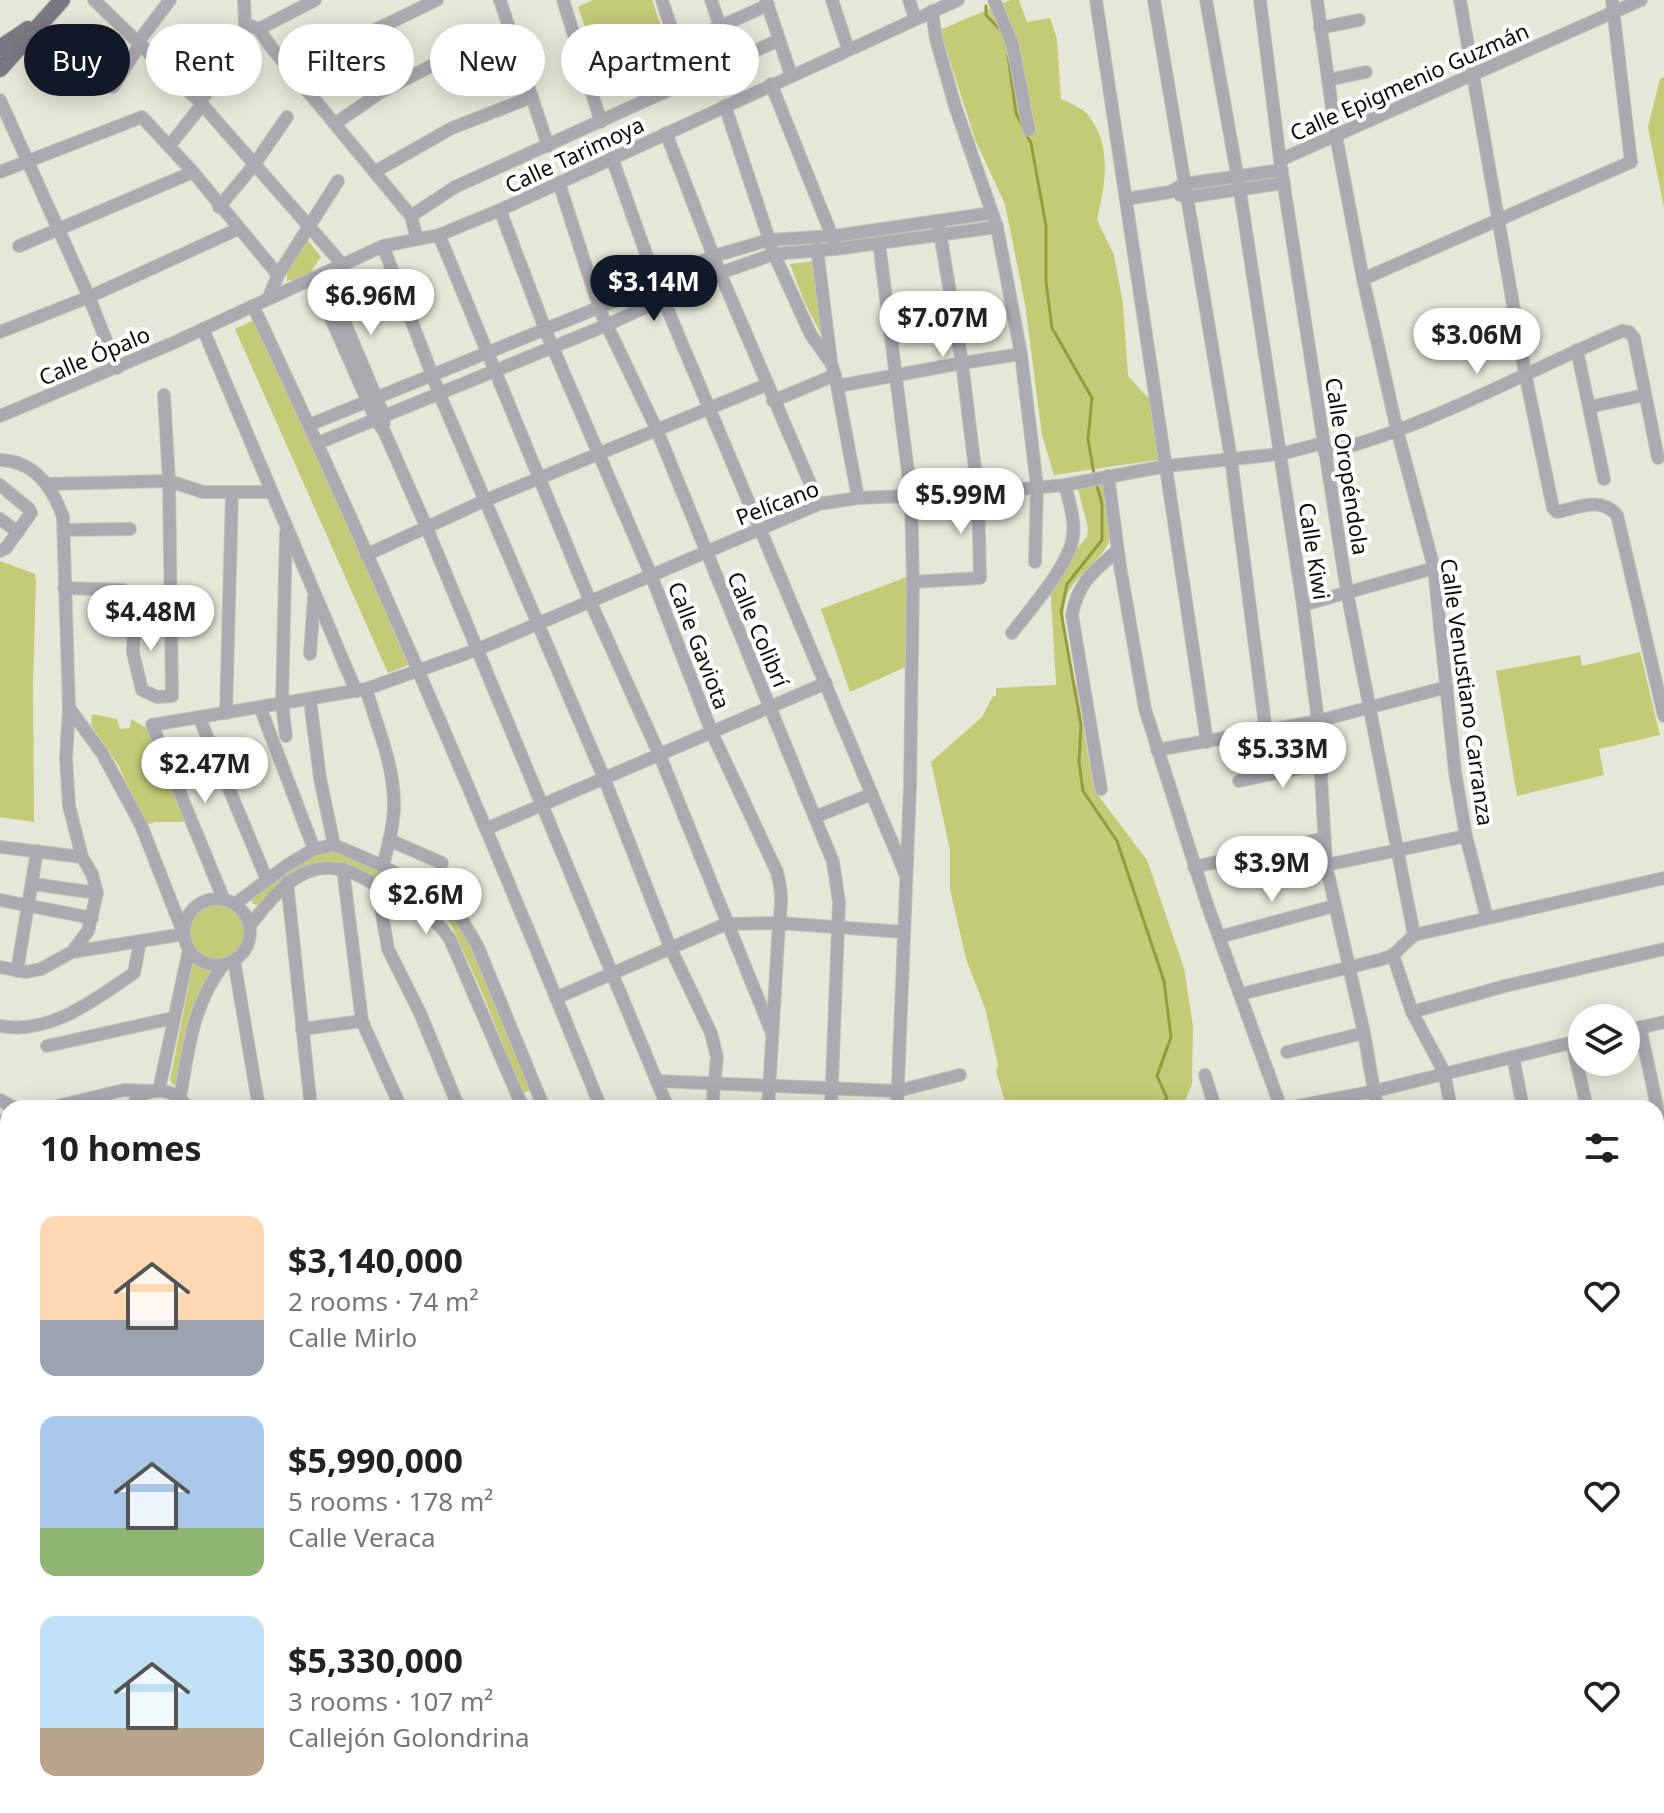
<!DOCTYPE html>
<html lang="en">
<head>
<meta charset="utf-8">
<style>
	body { margin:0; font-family:"Noto Sans",sans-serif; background:#f2f2f2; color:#222; height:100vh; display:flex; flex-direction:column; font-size:30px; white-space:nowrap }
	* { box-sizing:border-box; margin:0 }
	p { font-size:26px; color:#767676 }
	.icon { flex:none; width:44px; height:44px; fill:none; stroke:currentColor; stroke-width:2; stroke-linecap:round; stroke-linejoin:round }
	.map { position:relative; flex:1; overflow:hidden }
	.sheet { position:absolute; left:0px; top:1100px; width:1664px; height:714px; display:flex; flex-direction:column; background:#fff; border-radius:24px 24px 0 0; box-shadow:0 4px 20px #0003 }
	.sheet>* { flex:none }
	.top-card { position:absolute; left:24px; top:24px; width:800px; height:72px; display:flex; gap:16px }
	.buttons { position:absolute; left:1568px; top:1004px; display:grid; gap:16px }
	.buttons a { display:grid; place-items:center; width:72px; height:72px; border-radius:50%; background:#fff; box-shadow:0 4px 20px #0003; font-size:40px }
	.price { position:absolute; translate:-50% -68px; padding:0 18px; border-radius:28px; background:#fff; color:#222; font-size:26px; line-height:52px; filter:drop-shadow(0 2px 4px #0008) }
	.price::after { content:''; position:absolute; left:50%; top:48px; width:24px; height:18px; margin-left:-12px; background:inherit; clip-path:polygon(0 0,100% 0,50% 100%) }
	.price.current { background:#111827; color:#fff }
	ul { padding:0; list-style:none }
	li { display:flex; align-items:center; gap:24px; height:200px; padding:0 40px }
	li span { display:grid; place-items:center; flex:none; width:224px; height:160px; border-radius:16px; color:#555 }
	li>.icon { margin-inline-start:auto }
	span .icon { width:96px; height:96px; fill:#fffc; stroke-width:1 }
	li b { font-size:34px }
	h2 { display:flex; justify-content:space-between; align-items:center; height:96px; padding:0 40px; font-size:34px }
	.pill { padding:0 28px; border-radius:36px; background:#fff; box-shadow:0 4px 20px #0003; font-size:28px; line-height:72px }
	.pill.current { background:#111827; color:#fff }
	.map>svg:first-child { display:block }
	.green { fill:#c3cb77 }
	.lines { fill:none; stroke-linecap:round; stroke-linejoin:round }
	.stream { stroke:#959c3c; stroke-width:3 }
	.minor-casing { stroke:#c2c4b7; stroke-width:14 }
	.major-casing { stroke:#c2c4b7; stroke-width:18 }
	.minor { stroke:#acaab0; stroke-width:12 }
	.major { stroke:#7c7883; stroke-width:16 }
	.labels { text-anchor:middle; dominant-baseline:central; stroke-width:8; stroke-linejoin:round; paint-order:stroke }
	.street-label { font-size:22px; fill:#0d0d08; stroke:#fff }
</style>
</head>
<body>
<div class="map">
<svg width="1664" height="1813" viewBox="0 0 1664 1813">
	<rect width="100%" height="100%" fill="#e5e7d8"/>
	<g class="green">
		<polygon points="593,0 652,0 668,45 602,74 578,7"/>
		<path d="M1010,0h9l8,22 23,-4 7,21 4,60c8,4 22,9 27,16 25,32 17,69 9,105l17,35 9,49 5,72 25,27 10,56 -109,16 -12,-40 -17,-131 -20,-100 -29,-62 -36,-112z"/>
		<polygon points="1664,77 1664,208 1648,127 1660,79"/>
		<polygon points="306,238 321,257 307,277 287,281 287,270"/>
		<polygon points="815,261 826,344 804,301 790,264"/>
		<polygon points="261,317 408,665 388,673 235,329"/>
		<path d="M1099,479l5,6c2,15 9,35 7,50 -4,25 -40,39 -46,67 -5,25 5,57 9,82h2l18,106 53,70 37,108 9,58 -1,58 -10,24h-175l-11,-37 2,-6 -13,-57 -19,-49 -16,-70v-39l-19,-88 51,-45 11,-21h3v-8l60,-3 -6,-105 37,-43 1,-9 -11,-43z"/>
		<polygon points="0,561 35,574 36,581 33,684 34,822 0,817"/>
		<polygon points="907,577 908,666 850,692 821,609"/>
		<polygon points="1640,652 1660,735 1599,749 1604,775 1517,796 1496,671 1580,655 1582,666"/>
		<polygon points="92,714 117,719 120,729 130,728 131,719 150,730 188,822 155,822 145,825 119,766 91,725"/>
		<path d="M329,847l77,33 -5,12c-75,-38 -79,-46 -143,13l-5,-1 -2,-7 38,-32z"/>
		<polygon points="417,887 451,910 466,930 534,1088 523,1093 481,990 450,922 413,899"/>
		<circle cx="216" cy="932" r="28"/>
		<polygon points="194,959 217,967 199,992 178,1084 173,1085 170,1080"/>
		<polygon points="1432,1806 1562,1806 1575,1813 1428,1813"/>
	</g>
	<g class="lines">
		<g class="stream">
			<polyline points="986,6 986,15 1002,32"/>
			<polyline points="1008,55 1016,113 1022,125"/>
			<polyline points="1025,132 1031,143 1046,226 1046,282 1052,328 1092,398 1088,439 1094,474"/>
			<polyline points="1096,482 1102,504 1102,540 1067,584 1061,612 1081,725 1079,762 1083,791 1117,841 1164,981 1171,1037 1157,1076 1167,1098 1157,1108"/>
		</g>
		<g class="minor-casing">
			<g id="minor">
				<polyline points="94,0 199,101 342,264"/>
				<polyline points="244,0 245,24 259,29 271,47 411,216 417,239"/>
				<polyline points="500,0 548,146"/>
				<polyline points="563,0 601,122"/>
				<polyline points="662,0 677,46"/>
				<polyline points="711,0 720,26"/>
				<polyline points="766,0 791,75"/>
				<polyline points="832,0 848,49"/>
				<polyline points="909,0 915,19"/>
				<polyline points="994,0 1012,43 1029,130"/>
				<polyline points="1096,0 1207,742"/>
				<polyline points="1154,0 1231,459 1266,732"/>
				<polyline points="1206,0 1240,191 1303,605 1318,721 1326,865 1364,1033 1377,1108"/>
				<polyline points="1260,0 1280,160 1347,592 1414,935"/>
				<polyline points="1317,0 1336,136 1363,279 1397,430 1434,568 1455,772 1466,836 1487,918"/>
				<path d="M1460,0l65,373 28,135 4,4c21,-4 43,-16 60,3l47,201"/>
				<polyline points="932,11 936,39 955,106 997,227 1021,354 1037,486 1035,562"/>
				<polyline points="1320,28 1359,20"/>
				<polyline points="259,29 315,0"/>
				<polyline points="138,42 170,0"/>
				<polyline points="295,76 354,40 437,0"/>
				<polyline points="1328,80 1366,72"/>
				<polyline points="771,84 834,241"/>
				<polyline points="589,85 768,5"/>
				<polyline points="113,87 140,44"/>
				<polyline points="0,100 89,297 117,368"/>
				<polyline points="200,102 236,51"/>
				<polyline points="725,106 774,254 811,335 831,363 835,375 858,498"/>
				<polyline points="336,123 381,92 431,66 513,39"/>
				<polyline points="666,133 720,273 819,504"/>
				<polyline points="169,146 202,105"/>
				<polyline points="612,158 656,282 905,873"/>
				<polyline points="1280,160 1641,0"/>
				<polyline points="376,171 452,128 532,97"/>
				<polyline points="0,172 142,117 193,172 278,275 269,297"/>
				<polyline points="559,183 601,313 657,430 833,862 839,902 831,1108"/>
				<polyline points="1180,195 1187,197 1284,183"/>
				<polyline points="1126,199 1170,192 1184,184 1282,170"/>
				<polyline points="219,207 254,165 287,117"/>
				<path d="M500,210l47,124 104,241 61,158 65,139c5,18 5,32 2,51l-11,185"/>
				<polyline points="411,216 455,187 779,40"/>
				<polyline points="439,235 590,601 660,756 772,1033"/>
				<polyline points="879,243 911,496 913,582 910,787 897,1108"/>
				<polyline points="19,246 193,172"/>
				<polyline points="383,246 439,393 604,778 670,947 711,1033 717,1057 712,1108"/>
				<polyline points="817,249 831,361"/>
				<polyline points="324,273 384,416 384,423"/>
				<polyline points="278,275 338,181"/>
				<polyline points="313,278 376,420 384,431 426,526 668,1108"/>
				<polyline points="1363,279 1631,162 1612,0"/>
				<path d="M253,306c125,263 239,532 348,802"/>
				<polyline points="203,329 356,691"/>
				<polyline points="0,332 89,297 238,229"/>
				<polyline points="1577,350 1604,479"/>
				<polyline points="838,386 962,363 1021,354"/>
				<polyline points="773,401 835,375"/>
				<polyline points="1589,407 1645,395"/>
				<polyline points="0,416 173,343 383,246 439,235 500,210 958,0"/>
				<polyline points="309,425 600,307 714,256 769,240 834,236 992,213"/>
				<polyline points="318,443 607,325 720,273 774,254 835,249 997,227"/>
				<path d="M1325,453c104,-26 199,-81 297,-122l7,1 5,6 24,120"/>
				<path d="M0,460c34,1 52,26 63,57l6,191 -3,50 3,48 13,51 10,17 5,19 -9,38 -16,21 -31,17 -15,3 -26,-5"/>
				<polyline points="1108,476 1120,566 1145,709 1207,904 1281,1108"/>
				<polyline points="47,484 169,481 203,492 272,492"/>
				<polyline points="0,485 29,509 31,513 6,548 0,551"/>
				<polyline points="0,519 18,532"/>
				<polyline points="64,530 130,529"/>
				<polyline points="286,532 282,703 286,736"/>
				<polyline points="366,555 486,500 766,385"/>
				<polyline points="913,582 980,578 978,493 962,363 939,227"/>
				<polyline points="64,588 123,590"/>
				<polyline points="1303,605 1434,568"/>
				<polyline points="134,613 133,653 142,690 157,697 172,696 169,481 164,395"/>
				<path d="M1012,633c18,-24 58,-68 61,-97 2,-18 -4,-34 -8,-51"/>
				<polyline points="310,654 314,598"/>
				<path d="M366,689c11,37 28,76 28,115 0,21 -6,42 -11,62"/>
				<polyline points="310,700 320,778 334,845"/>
				<polyline points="260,707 314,849"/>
				<polyline points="69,708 102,753 141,825 183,932"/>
				<polyline points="226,713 232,493"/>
				<polyline points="199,717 267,880"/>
				<polyline points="1157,750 1318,721 1447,687"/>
				<polyline points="1239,781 1318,764"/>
				<path d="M1101,789l-29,-174c6,-33 21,-43 46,-65"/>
				<polyline points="815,817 872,794"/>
				<polyline points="486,829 826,683"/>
				<polyline points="389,840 442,863"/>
				<polyline points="0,847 82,857"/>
				<polyline points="1326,865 1466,836"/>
				<polyline points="1194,867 1325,838"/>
				<polyline points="343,869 362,1021 401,1108"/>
				<polyline points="287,882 311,1108"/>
				<polyline points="33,884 97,893"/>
				<polyline points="377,885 388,949 421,1015 458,1106"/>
				<circle cx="217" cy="932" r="33"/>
				<polyline points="0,900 92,918"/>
				<polyline points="224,900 152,725 366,689 476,650 819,504 858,498 978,493 1065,485 1166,466 1280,454 1324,443"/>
				<polyline points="235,904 286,866 314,849 334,845 383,866 440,899 459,915 477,945 544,1108"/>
				<path d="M250,925c25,-30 51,-68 97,-54 12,3 22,11 34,16 28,13 51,26 69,52l73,169"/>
				<polyline points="1219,937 1334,906"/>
				<polyline points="72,952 184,934"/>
				<polyline points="1393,955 1412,1012 1444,1072 1451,1108"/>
				<polyline points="234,960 259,1108"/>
				<polyline points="17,971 37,851"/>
				<polyline points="1241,994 1383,959 1393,955 1414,935 1664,878"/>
				<polyline points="556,998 726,924 779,923 904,932"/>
				<polyline points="1412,1012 1505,986 1664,949"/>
				<path d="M0,1026c51,9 94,-26 134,-53l6,-31"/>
				<polyline points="1640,1027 1664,1139"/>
				<polyline points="302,1029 362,1021"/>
				<polyline points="1626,1031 1664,1022"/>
				<polyline points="1572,1043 1587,1108"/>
				<polyline points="47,1046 173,1018"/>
				<polyline points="1287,1052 1364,1033"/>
				<polyline points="1513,1057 1523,1108"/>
				<polyline points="1205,1075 1215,1108"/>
				<polyline points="657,1081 897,1091 960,1075"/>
				<polyline points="159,1090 189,950"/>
				<path d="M180,1097c9,-49 12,-91 43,-132"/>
				<polyline points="0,1100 15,1108"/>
				<polyline points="49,1108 124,1090 152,1091"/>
				<path d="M130,1108c15,-23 43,-23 58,0"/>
				<polyline points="1287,1108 1375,1091 1582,1040"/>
				<polyline points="0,1121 8,1123"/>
				<polyline points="1656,1199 1664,1197"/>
				<polyline points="1656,1324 1664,1322"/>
				<polyline points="0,1371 8,1370"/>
				<polyline points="1656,1421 1664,1457"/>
				<polyline points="0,1698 8,1691"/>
				<polyline points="1656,1704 1664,1701"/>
				<polyline points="0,1718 8,1711"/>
				<polyline points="1656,1738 1664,1741"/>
				<polyline points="4,1803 5,1813"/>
				<polyline points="1656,1803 1664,1807"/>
				<polyline points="142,1806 143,1813"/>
				<polyline points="174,1806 174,1813"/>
				<polyline points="229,1806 229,1813"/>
				<polyline points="281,1806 282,1813"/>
				<polyline points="333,1806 333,1813"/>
				<polyline points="382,1806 382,1813"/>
				<polyline points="603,1806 610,1813"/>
				<polyline points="743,1806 743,1813"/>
				<polyline points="837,1806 839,1813"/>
				<polyline points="1052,1806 1054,1813"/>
				<polyline points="1240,1806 1243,1813"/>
				<polyline points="439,1813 452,1807"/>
				<polyline points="1109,1813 1126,1806"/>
				<polyline points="1356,1813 1369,1806"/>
			</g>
		</g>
		<g class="major-casing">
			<g id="major">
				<polyline points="0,48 28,29"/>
				<polyline points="0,69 62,0"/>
			</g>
		</g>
		<use href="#minor" class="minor"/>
		<use href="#major" class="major"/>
	</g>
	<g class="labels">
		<g class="street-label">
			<text transform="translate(1409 81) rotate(-24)">Calle Epigmenio Guzmán</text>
			<text transform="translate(574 154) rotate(-25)">Calle Tarimoya</text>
			<text transform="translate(94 355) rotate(-23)">Calle Ópalo</text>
			<text transform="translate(1348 466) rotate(81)">Calle Oropéndola</text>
			<text transform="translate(777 502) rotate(-21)">Pelícano</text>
			<text transform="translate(1315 551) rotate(81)">Calle Kiwi</text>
			<text transform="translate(759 629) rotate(67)">Calle Colibrí</text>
			<text transform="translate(700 645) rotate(69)">Calle Gaviota</text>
			<text transform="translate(1468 692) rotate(82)">Calle Venustiano Carranza</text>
		</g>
	</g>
</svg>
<div class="buttons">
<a><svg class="icon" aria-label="layers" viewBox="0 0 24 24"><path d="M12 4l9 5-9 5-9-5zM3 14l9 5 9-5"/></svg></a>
</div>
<b class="price current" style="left:654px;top:323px">$3.14M</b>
<b class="price" style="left:371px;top:337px">$6.96M</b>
<b class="price" style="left:943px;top:359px">$7.07M</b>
<b class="price" style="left:1477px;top:376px">$3.06M</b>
<b class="price" style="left:961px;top:536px">$5.99M</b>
<b class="price" style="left:151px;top:653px">$4.48M</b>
<b class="price" style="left:1283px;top:790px">$5.33M</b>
<b class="price" style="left:205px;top:805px">$2.47M</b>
<b class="price" style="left:1272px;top:904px">$3.9M</b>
<b class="price" style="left:426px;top:936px">$2.6M</b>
<div class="top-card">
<a class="pill current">Buy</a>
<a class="pill">Rent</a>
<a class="pill">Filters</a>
<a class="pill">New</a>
<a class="pill">Apartment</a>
</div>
<section class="sheet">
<h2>10 homes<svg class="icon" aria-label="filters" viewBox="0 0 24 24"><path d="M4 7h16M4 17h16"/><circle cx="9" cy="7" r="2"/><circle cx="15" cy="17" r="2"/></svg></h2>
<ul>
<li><span style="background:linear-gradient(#ffd9b3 65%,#9aa5b1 0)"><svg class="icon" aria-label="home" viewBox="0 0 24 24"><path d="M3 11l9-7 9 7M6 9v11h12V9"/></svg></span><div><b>$3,140,000</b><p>2 rooms · 74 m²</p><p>Calle Mirlo</p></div><svg class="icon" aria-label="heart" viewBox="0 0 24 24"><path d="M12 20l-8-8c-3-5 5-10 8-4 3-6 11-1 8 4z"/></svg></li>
<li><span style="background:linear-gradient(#a9c7e8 70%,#8fb573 0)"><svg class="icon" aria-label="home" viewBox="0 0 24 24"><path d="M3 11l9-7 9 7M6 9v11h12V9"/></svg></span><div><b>$5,990,000</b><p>5 rooms · 178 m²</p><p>Calle Veraca</p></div><svg class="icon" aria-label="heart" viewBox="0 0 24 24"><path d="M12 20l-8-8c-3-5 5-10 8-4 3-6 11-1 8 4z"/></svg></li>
<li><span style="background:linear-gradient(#bfe0f5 70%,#b9a48a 0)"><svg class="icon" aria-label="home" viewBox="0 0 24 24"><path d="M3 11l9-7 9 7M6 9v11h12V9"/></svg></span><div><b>$5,330,000</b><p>3 rooms · 107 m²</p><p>Callejón Golondrina</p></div><svg class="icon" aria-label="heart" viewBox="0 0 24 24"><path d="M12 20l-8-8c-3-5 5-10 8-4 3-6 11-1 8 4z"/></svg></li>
</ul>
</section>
</div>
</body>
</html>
